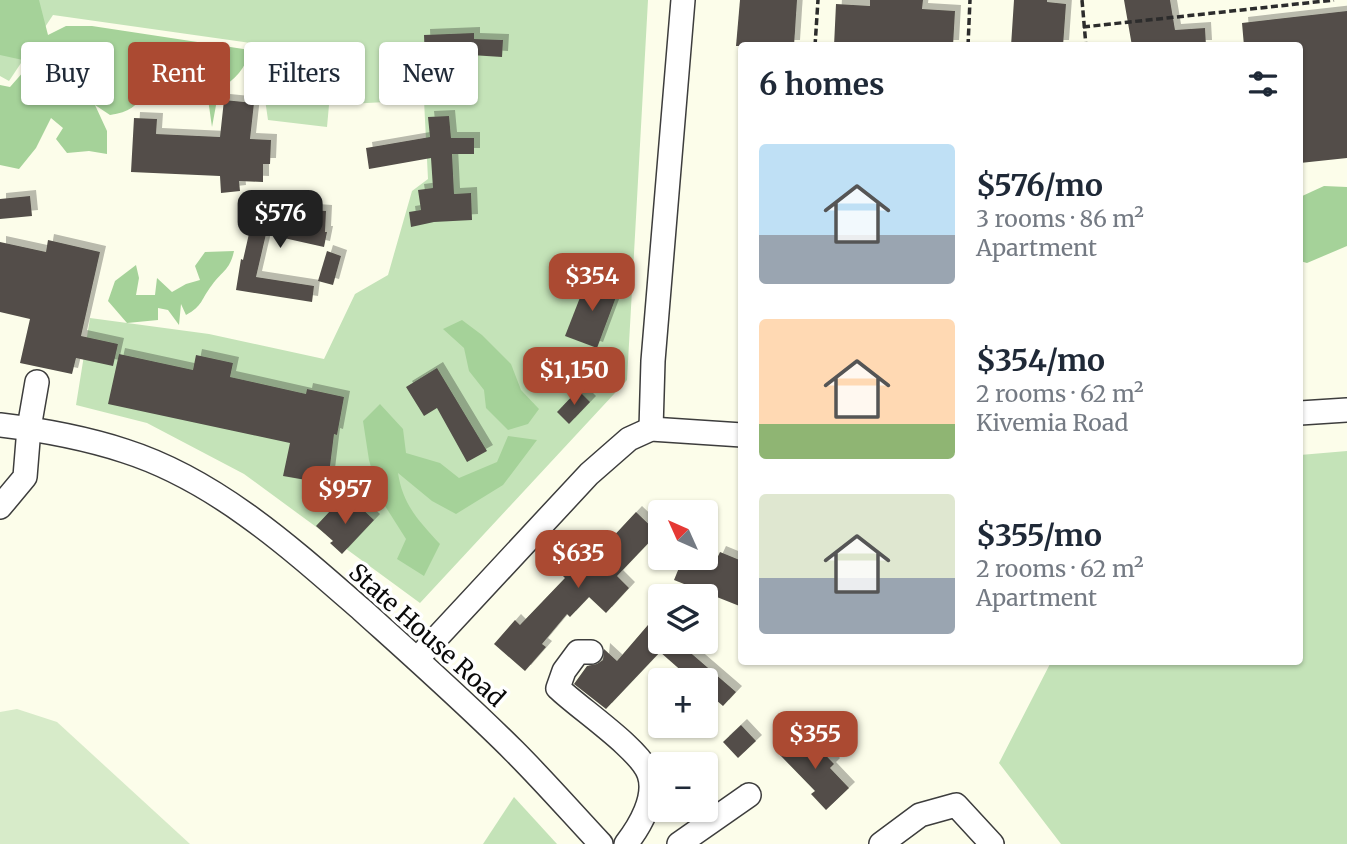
<!DOCTYPE html>
<html lang="en">
<head>
<meta charset="utf-8">
<style>
	body { margin:0; font-family:Merriweather,serif; background:#f2f2f3; color:#1f2937; height:100vh; display:flex; flex-direction:column; font-size:26px; white-space:nowrap }
	* { box-sizing:border-box; margin:0 }
	p { font-size:23px; color:#747a83 }
	.icon { flex:none; width:38px; height:38px; fill:none; stroke:currentColor; stroke-width:2; stroke-linecap:round; stroke-linejoin:round }
	.map { position:relative; flex:1; overflow:hidden }
	.side { position:absolute; left:738px; top:42px; width:565px; height:623px; display:flex; flex-direction:column; background:#fff; border-radius:7px; box-shadow:0 2px 5px #0004 }
	.side>* { flex:none }
	.hud { position:absolute; left:21px; top:42px; width:612px; height:63px; display:flex; gap:14px }
	.needle { width:46px; rotate:315deg }
	.tools { position:absolute; left:648px; top:500px; display:grid; gap:14px }
	.tools a { display:grid; place-items:center; width:70px; height:70px; border-radius:7px; background:#fff; box-shadow:0 2px 5px #0004; font-size:35px }
	.price { position:absolute; translate:-50% -60px; padding:0 16px; border-radius:14px; background:#ab4a32; color:#fff; font-size:23px; line-height:46px; filter:drop-shadow(0 2px 4px #0008) }
	.price::after { content:''; position:absolute; left:50%; top:42px; width:21px; height:16px; margin-left:-10px; background:inherit; clip-path:polygon(0 0,100% 0,50% 100%) }
	.price.active { background:#222; color:#fff }
	ul { padding:0; list-style:none }
	li { display:flex; align-items:center; gap:21px; height:175px; padding:0 21px }
	li span { display:grid; place-items:center; flex:none; width:196px; height:140px; border-radius:7px; color:#555 }
	li>.icon { margin-inline-start:auto }
	span .icon { width:84px; height:84px; fill:#fffc; stroke-width:1 }
	li b { font-size:30px }
	h2 { display:flex; justify-content:space-between; align-items:center; height:84px; padding:0 21px; font-size:30px }
	.tag { padding:0 24px; border-radius:7px; background:#fff; box-shadow:0 2px 5px #0004; font-size:24px; line-height:63px }
	.tag.active { background:#ab4a32; color:#fff }
	.map>svg:first-child { display:block }
	.green { fill:#c4e3b8 }
	.forest { fill:#a5d299 }
	.pitch { fill:#d7ebc9 }
	.building { fill:#524e48; filter:url(#shadow) }
	.lines { fill:none; stroke-linecap:round; stroke-linejoin:round }
	.minor-casing { stroke:#3d3d3d; stroke-width:26 }
	.path { stroke:#2c2c2c; stroke-width:3.5; stroke-dasharray:7 3.5; stroke-linecap:butt }
	.minor { stroke:#fff; stroke-width:23 }
	.labels { text-anchor:middle; dominant-baseline:central; stroke-width:7; stroke-linejoin:round; paint-order:stroke }
	.street-label { font-size:24px; fill:#0a0a0a; stroke:#fff }
</style>
</head>
<body>
<div class="map">
<svg width="1347" height="844" viewBox="0 0 1347 844">
	<defs>
		<filter id="shadow"><feDropShadow dx="6" dy="-6" stdDeviation="0" flood-color="#0004"/></filter>
	</defs>
	<rect width="100%" height="100%" fill="#fcfdea"/>
	<g class="green">
		<polygon points="0,0 648,0 627,380 420,603 244,474 147,423 76,405 90,318 209,334 324,359 355,294 388,275 412,191 428,179 424,100 329,105 327,127 268,120 257,44 53,15 9,81 0,76"/>
		<polygon points="1347,451 1347,844 1061,844 999,763 1051,662 1300,662 1300,455"/>
		<polygon points="514,797 557,844 483,844"/>
	</g>
	<g class="forest">
		<path d="M0,0h39l9,35 18,-9h26l158,24c-4,18 -15,30 -31,39l-7,38 -4,-28 2,-29 -14,-14 -5,17 -12,-4 -4,-8 -7,6 10,13h-16l-10,-10 -3,-11c-8,31 0,50 -39,56l-15,-10 12,26v23l-18,-3 -22,2 -11,-14 7,-11 -12,-10 -15,30 -17,21 -19,-4v-80l10,2 22,-25 -32,-7z"/>
		<polygon points="1324,186 1347,187 1347,246 1307,263 1300,261 1300,197"/>
		<path d="M234,251c-4,19 -11,19 -22,34 -11,14 -9,21 -26,30l-5,-11 -2,21 -11,-15 -10,-2v12l-31,3 -19,-22 7,-20 21,-16 3,13 -3,17h19l2,-17 15,14 14,-8 14,-4 -5,-14 10,-14z"/>
		<polygon points="462,320 482,335 511,364 521,390 539,409 528,424 508,430 486,408 484,390 469,371 464,348 443,329"/>
		<path d="M380,404l23,25 3,24 34,10 19,15 38,-16 11,-26 29,4 -34,45 -47,29 -24,-13 -34,-28c5,32 20,47 42,71l-16,32 -27,-17 9,-20 -26,-41 -11,-38 -6,-39z"/>
	</g>
	<polygon class="pitch" points="17,709 57,722 190,844 0,844 0,712"/>
	<g class="building">
		<polygon points="740,0 797,0 794,46 736,46"/>
		<polygon points="870,0 923,0 922,9 955,11 953,46 834,46 836,4 870,6"/>
		<polygon points="1014,0 1047,0 1047,2 1066,4 1063,46 1011,46"/>
		<polygon points="1124,0 1170,0 1175,30 1205,28 1206,46 1132,46"/>
		<polygon points="1347,11 1347,158 1300,163 1300,46 1244,46 1242,23"/>
		<polygon points="474,33 474,39 503,40 502,57 471,55 471,76 462,76 462,85 455,85 455,105 437,105 437,86 431,86 431,60 425,60 424,35"/>
		<polygon points="318,50 320,70 279,73 278,53"/>
		<polygon points="224,100 254,103 250,139 271,140 270,164 263,164 263,182 239,181 240,191 221,193 220,176 131,172 134,118 157,119 156,134 220,137"/>
		<polygon points="449,116 451,138 474,138 474,154 452,154 454,194 471,193 472,220 434,222 411,227 409,212 421,210 418,190 433,188 431,158 369,169 366,148 430,137 428,117"/>
		<polygon points="30,196 32,216 0,219 0,199"/>
		<polygon points="271,207 326,211 325,232 327,232 324,247 266,234 256,277 314,286 312,302 236,290 241,259 243,260 253,216 269,219"/>
		<polygon points="48,240 100,252 81,336 118,344 113,366 76,358 72,374 20,363 30,319 0,312 0,242 46,252"/>
		<polygon points="327,251 341,256 333,285 318,281"/>
		<polygon points="588,277 619,289 597,348 565,336"/>
		<polygon points="119,354 193,370 196,355 233,363 230,377 306,394 307,389 344,397 337,435 334,434 329,474 308,471 306,480 283,476 290,443 108,404"/>
		<polygon points="534,361 552,374 543,386 525,373"/>
		<polygon points="437,368 487,451 467,462 437,408 424,416 406,387"/>
		<polygon points="578,390 590,402 569,424 557,412"/>
		<polygon points="357,504 374,520 342,554 330,543 333,541 316,526 332,509 334,511 341,505 349,513"/>
		<polygon points="636,512 658,533 617,576 629,588 606,613 589,597 570,617 567,614 542,644 546,647 525,671 494,644 515,620 520,625 565,578 558,571 582,545 595,556"/>
		<polygon points="720,552 742,561 742,607 674,580 683,558 691,558 713,567"/>
		<polygon points="660,611 660,642 678,642 736,692 723,706 716,700 705,711 705,681 693,681 660,652 606,709 574,684 587,666 597,664 603,660 604,649 617,661"/>
		<polygon points="741,725 756,741 738,758 723,742"/>
		<polygon points="799,736 808,746 812,741 834,764 830,768 849,788 826,810 811,794 815,791 780,755"/>
	</g>
	<g class="lines">
		<g class="minor-casing">
			<g id="minor">
				<polyline points="1300,413 1347,410"/>
				<path d="M0,425c42,5 85,13 125,26 91,29 166,97 237,159 51,46 103,92 152,141 30,30 58,62 87,93"/>
				<polyline points="651,429 653,361 683,0"/>
				<polyline points="0,507 25,477 29,428 37,382"/>
				<path d="M591,652h-13l-14,19 -6,17c22,21 82,61 91,86 8,23 -9,52 -23,70"/>
				<polyline points="417,659 589,474 629,439 651,429 742,435"/>
				<polyline points="679,844 749,795"/>
				<polyline points="881,844 920,815 956,805 992,844"/>
			</g>
		</g>
		<g class="path">
			<polyline points="1082,0 1086,46"/>
			<polyline points="1083,27 1334,0"/>
			<polyline points="815,46 818,0"/>
			<polyline points="968,46 970,0"/>
		</g>
		<use href="#minor" class="minor"/>
	</g>
	<g class="labels">
		<g class="street-label">
			<text transform="translate(427 635) rotate(42)">State House Road</text>
		</g>
	</g>
</svg>
<div class="tools">
<a><svg class="needle" viewBox="-14 -14 28 28"><path d="M0-13l5 13h-10z" fill="#e53935"/><path d="M0 13l5-13h-10z" fill="#747a83"/></svg></a>
<a><svg class="icon" aria-label="layers" viewBox="0 0 24 24"><path d="M12 4l9 5-9 5-9-5zM3 14l9 5 9-5"/></svg></a>
<a>+</a>
<a>−</a>
</div>
<b class="price active" style="left:280px;top:250px">$576</b>
<b class="price" style="left:592px;top:313px">$354</b>
<b class="price" style="left:574px;top:407px">$1,150</b>
<b class="price" style="left:345px;top:526px">$957</b>
<b class="price" style="left:578px;top:590px">$635</b>
<b class="price" style="left:815px;top:771px">$355</b>
<div class="hud">
<a class="tag">Buy</a>
<a class="tag active">Rent</a>
<a class="tag">Filters</a>
<a class="tag">New</a>
</div>
<section class="side">
<h2>6 homes<svg class="icon" aria-label="filters" viewBox="0 0 24 24"><path d="M4 7h16M4 17h16"/><circle cx="9" cy="7" r="2"/><circle cx="15" cy="17" r="2"/></svg></h2>
<ul>
<li><span style="background:linear-gradient(#bfe0f5 65%,#9aa5b1 0)"><svg class="icon" aria-label="home" viewBox="0 0 24 24"><path d="M3 11l9-7 9 7M6 9v11h12V9"/></svg></span><div><b>$576/mo</b><p>3 rooms · 86 m²</p><p>Apartment</p></div></li>
<li><span style="background:linear-gradient(#ffd9b3 75%,#8fb573 0)"><svg class="icon" aria-label="home" viewBox="0 0 24 24"><path d="M3 11l9-7 9 7M6 9v11h12V9"/></svg></span><div><b>$354/mo</b><p>2 rooms · 62 m²</p><p>Kivemia Road</p></div></li>
<li><span style="background:linear-gradient(#dfe7d0 60%,#9aa5b1 0)"><svg class="icon" aria-label="home" viewBox="0 0 24 24"><path d="M3 11l9-7 9 7M6 9v11h12V9"/></svg></span><div><b>$355/mo</b><p>2 rooms · 62 m²</p><p>Apartment</p></div></li>
</ul>
</section>
</div>
</body>
</html>
